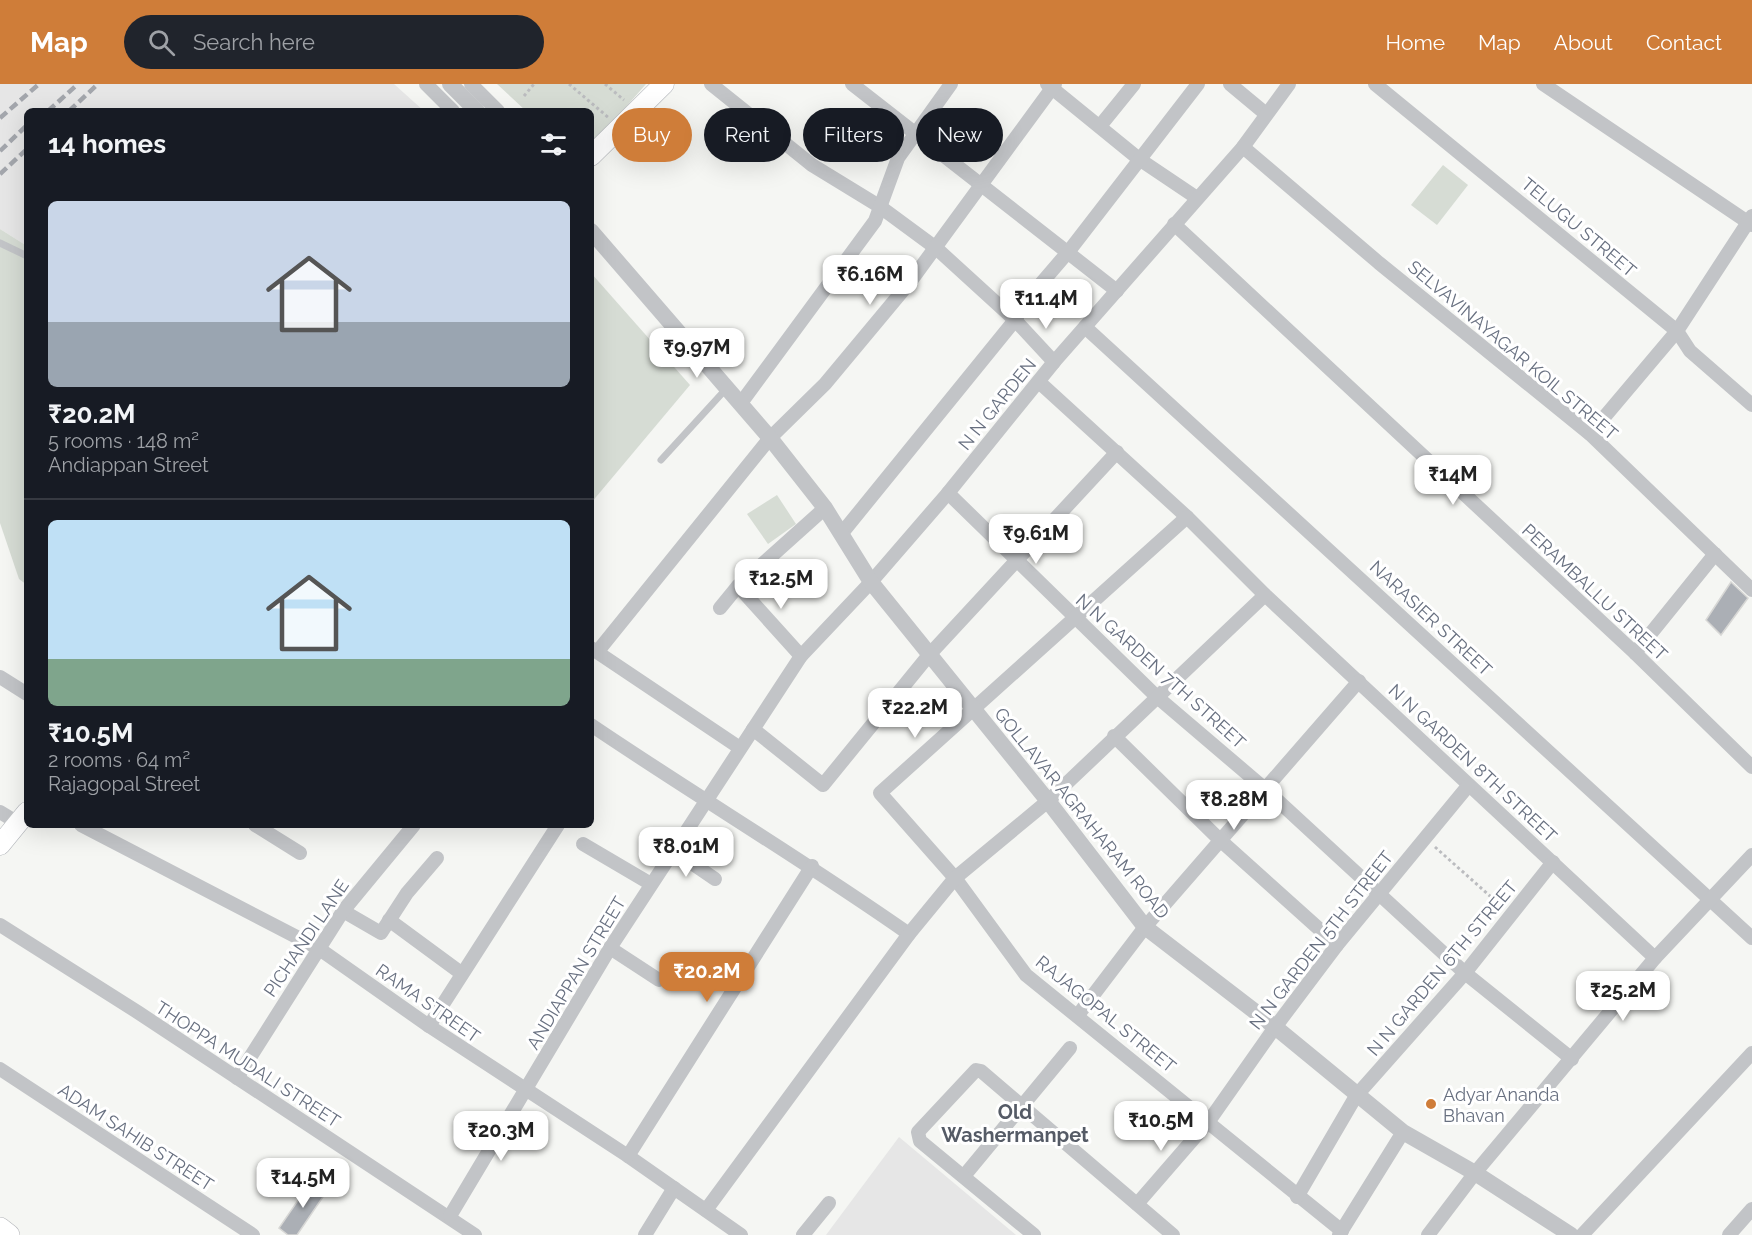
<!DOCTYPE html>
<html lang="en">
<head>
<meta charset="utf-8">
<style>
	body { margin:0; font-family:Raleway,sans-serif; background:#20242c; color:#f1f3f6; height:100vh; display:flex; flex-direction:column; font-size:22px; white-space:nowrap }
	* { box-sizing:border-box; margin:0 }
	p { font-size:20px; color:#9ea1a6 }
	.icon { flex:none; width:33px; height:33px; fill:none; stroke:currentColor; stroke-width:2; stroke-linecap:round; stroke-linejoin:round }
	.map { position:relative; flex:1; overflow:hidden }
	.panel { position:absolute; left:24px; top:24px; width:570px; height:720px; display:flex; flex-direction:column; background:#171b24; border-radius:9px; box-shadow:0 6px 24px #0002 }
	.panel>* { flex:none }
	.banner { position:absolute; left:612px; top:24px; width:570px; height:54px; display:flex; gap:12px }
	.price { position:absolute; translate:-50% -51px; padding:0 14px; border-radius:12px; background:#fff; color:#222; font-size:20px; line-height:39px; filter:drop-shadow(0 2px 3px #0008) }
	.price::after { content:''; position:absolute; left:50%; top:36px; width:18px; height:14px; margin-left:-9px; background:inherit; clip-path:polygon(0 0,100% 0,50% 100%) }
	.price.current { background:#cf7d39; color:#fff }
	ul { padding:0; list-style:none }
	li { display:grid; align-content:center; gap:12px; height:318px; padding:0 24px }
	li+li { border-top:2px solid #363941 }
	li span { display:grid; place-items:center; height:186px; border-radius:9px; color:#555 }
	li>.icon { margin-inline-start:auto }
	span .icon { width:108px; height:108px; fill:#fffc; stroke-width:1 }
	li b { font-size:26px }
	h2 { display:flex; justify-content:space-between; align-items:center; height:72px; padding:0 24px; font-size:26px }
	.tag { padding:0 21px; border-radius:27px; background:#171b24; box-shadow:0 6px 24px #0002; font-size:21px; line-height:54px }
	.tag.current { background:#cf7d39; color:#fff }
	header { display:flex; align-items:center; gap:36px; box-sizing:border-box; height:84px; padding:0 30px; background:#cf7d39; color:#fff }
	header strong { font-size:28px }
	nav { display:flex; gap:33px; margin-inline-start:auto; font-size:21px }
	.search { width:420px; height:54px; background:#20242c; display:flex; align-items:center; gap:15px; box-sizing:border-box; padding:0 21px; border-radius:33px; color:#9ea1a6; font-size:22px }
	.map>svg:first-child { display:block }
	.built { fill:#e6e6e6 }
	.green { fill:#d6dcd4 }
	.building { fill:#abafb5; stroke:#d7d7d5; stroke-width:1.5 }
	.lines { fill:none; stroke-linecap:round; stroke-linejoin:round }
	.secondary-casing { stroke:#b4b7bc; stroke-width:21 }
	.primary-casing { stroke:#b5b7bb; stroke-width:22 }
	.path { stroke:#bbbcbf; stroke-width:3; stroke-dasharray:3 3; stroke-linecap:butt }
	.service { stroke:#c2c4c7; stroke-width:7 }
	.minor { stroke:#c2c4c7; stroke-width:14 }
	.tertiary { stroke:#c2c4c7; stroke-width:16 }
	.secondary { stroke:#fff; stroke-width:20 }
	.primary { stroke:#fff; stroke-width:21 }
	.rail { stroke:#a3a6ac; stroke-width:4.5; stroke-dasharray:9 4.5; stroke-linecap:butt }
	.poi-dot { fill:#cf7d39; stroke:#fff; stroke-width:2 }
	.labels { text-anchor:middle; dominant-baseline:central; stroke-width:6; stroke-linejoin:round; paint-order:stroke }
	.street-label { font-size:18px; fill:#687080; stroke:#fff }
	.poi-label { font-size:18px; fill:#687080; stroke:#fff; text-anchor:start }
	.neighbourhood-label { font-size:20px; font-weight:bold; fill:#555b66; stroke:#fff }
</style>
</head>
<body>
<header>
<strong>Map</strong>
<div class="search"><svg class="icon" aria-label="search" viewBox="0 0 24 24"><circle cx="10" cy="10" r="6"/><path d="M15 15l6 6"/></svg>Search here</div>
<nav><a>Home</a><a>Map</a><a>About</a><a>Contact</a></nav>
</header>
<div class="map">
<svg width="1752" height="1151" viewBox="0 0 1752 1151">
	<rect width="100%" height="100%" fill="#f5f6f3"/>
	<g class="built">
		<polygon points="0,0 394,0 424,27 27,27 27,162 0,145"/>
		<polygon points="899,1053 1016,1151 826,1151"/>
	</g>
	<g class="green">
		<polygon points="497,0 646,0 591,63 591,27 526,27"/>
		<polygon points="1443,81 1468,101 1437,141 1411,121"/>
		<polygon points="0,145 27,162 27,501 19,495 0,439"/>
		<polygon points="591,189 690,301 591,419"/>
		<polygon points="777,411 796,440 768,460 747,430"/>
	</g>
	<g class="building">
		<polygon points="1731,498 1748,514 1721,551 1706,536"/>
		<polygon points="312,1096 327,1107 297,1151 288,1151 279,1144"/>
	</g>
	<g class="lines">
		<g class="secondary-casing">
			<g id="secondary">
				<polyline points="591,72 664,0"/>
				<polyline points="0,761 27,728"/>
			</g>
		</g>
		<g class="primary-casing">
			<polyline id="primary" points="0,1144 9,1151"/>
		</g>
		<g class="path">
			<polyline points="569,0 609,34"/>
			<polyline points="605,0 624,16"/>
			<polyline points="524,12 534,0"/>
			<polyline points="1435,763 1501,822"/>
		</g>
		<g class="service">
			<polyline points="0,159 27,172"/>
			<polyline points="661,376 726,305"/>
		</g>
		<g class="minor">
			<polyline points="426,0 453,27"/>
			<polyline points="471,0 498,27"/>
			<polyline points="711,0 812,81 879,122 936,164 1015,236 1054,278"/>
			<polyline points="852,0 1117,207"/>
			<polyline points="1047,0 1139,75 1197,114"/>
			<polyline points="1230,0 1266,30"/>
			<polyline points="1375,0 1677,247 1690,267 1752,321"/>
			<polyline points="1543,0 1752,141"/>
			<polyline points="1100,42 1134,0"/>
			<polyline points="1243,63 1379,179 1590,350 1752,506"/>
			<polyline points="1174,140 1635,569 1752,683"/>
			<polyline points="1085,243 1752,854"/>
			<polyline points="1039,298 1187,433 1265,511 1655,874"/>
			<polyline points="741,319 875,137 898,74 951,0"/>
			<polyline points="1590,350 1677,247 1752,132"/>
			<polyline points="948,409 1156,612 1264,704 1465,889 1572,975"/>
			<polyline points="1187,433 880,709 955,794 1026,891 1342,1147"/>
			<polyline points="842,449 1015,236 1026,217 1069,167 1198,0"/>
			<polyline points="738,502 801,572"/>
			<polyline points="720,524 738,502 825,424"/>
			<polyline points="591,564 740,664"/>
			<polyline points="598,567 770,354 825,300 910,198 1055,0"/>
			<polyline points="1635,569 1715,470"/>
			<polyline points="0,593 27,610"/>
			<path d="M591,641c105,71 214,136 318,209"/>
			<polyline points="753,645 823,701 929,571 1117,368"/>
			<polyline points="1114,652 1220,756 1337,861"/>
			<polyline points="0,728 18,739"/>
			<polyline points="81,741 318,864 429,942 628,1072 741,1151"/>
			<polyline points="255,741 300,769"/>
			<polyline points="583,760 651,800"/>
			<polyline points="674,767 715,795"/>
			<polyline points="343,827 381,849 407,809 437,774"/>
			<polyline points="389,836 461,889"/>
			<polyline points="0,841 139,929 475,1151"/>
			<polyline points="610,864 659,896"/>
			<polyline points="1078,931 1145,843 1359,597"/>
			<polyline points="429,942 558,741"/>
			<polyline points="0,985 253,1151"/>
			<polyline points="237,994 343,827 414,741"/>
			<polyline points="628,1072 812,782"/>
			<polyline points="964,1092 1070,964"/>
			<polyline points="1297,1113 1356,1012 1465,889 1553,778"/>
			<polyline points="1137,1120 1209,1037 1273,946 1337,861 1468,702"/>
			<polyline points="706,1126 909,850 955,794 1048,717 1265,511"/>
			<polyline points="450,1132 610,864 801,572 871,498 948,409 1054,278 1243,63 1289,0"/>
			<polyline points="645,1151 674,1104"/>
			<polyline points="803,1151 829,1119"/>
			<polyline points="1034,1151 920,1057 918,1048 976,986 981,987 1173,1151"/>
			<polyline points="1339,1151 1403,1048"/>
			<polyline points="1428,1151 1475,1089 1655,874 1752,771"/>
			<polyline points="1582,1151 1752,969"/>
			<polyline points="1729,1151 1752,1125"/>
		</g>
		<g class="tertiary">
			<polyline points="450,0 477,27"/>
			<polyline points="591,147 770,354 825,424 871,498 1048,717 1145,843 1275,943 1403,1048 1475,1089 1571,1151"/>
		</g>
		<use href="#secondary" class="secondary"/>
		<use href="#primary" class="primary"/>
		<g class="rail">
			<polyline points="48,27 78,0"/>
			<polyline points="69,27 98,0"/>
			<polyline points="0,34 39,0"/>
			<polyline points="0,67 27,41"/>
			<polyline points="0,90 27,65"/>
		</g>
	</g>
	<circle class="poi-dot" cx="1431" cy="1020" r="6"/>
	<g class="labels">
		<g class="street-label">
			<text transform="translate(1579 143) rotate(40)">TELUGU STREET</text>
			<text transform="translate(1513 266) rotate(40)">SELVAVINAYAGAR KOIL STREET</text>
			<text transform="translate(997 320) rotate(-51)">N N GARDEN</text>
			<text transform="translate(1595 508) rotate(43)">PERAMBALLU STREET</text>
			<text transform="translate(1431 534) rotate(43)">NARASIER STREET</text>
			<text transform="translate(1161 587) rotate(42)">N N GARDEN 7TH STREET</text>
			<text transform="translate(1473 679) rotate(43)">N N GARDEN 8TH STREET</text>
			<text transform="translate(1082 729) rotate(51)">GOLLAVAR AGRAHARAM ROAD</text>
			<text transform="translate(306 854) rotate(-56)">PICHANDI LANE</text>
			<text transform="translate(1321 856) rotate(-52)">N N GARDEN 5TH STREET</text>
			<text transform="translate(1442 884) rotate(-50)">N N GARDEN 6TH STREET</text>
			<text transform="translate(576 889) rotate(-59)">ANDIAPPAN STREET</text>
			<text transform="translate(428 919) rotate(35)">RAMA STREET</text>
			<text transform="translate(1106 930) rotate(39)">RAJAGOPAL STREET</text>
			<text transform="translate(248 980) rotate(33)">THOPPA MUDALI STREET</text>
			<text transform="translate(136 1053) rotate(33)">ADAM SAHIB STREET</text>
		</g>
		<g class="poi-label">
			<text x="1443" y="1010">Adyar Ananda<tspan x="1443" dy="21">Bhavan</tspan></text>
		</g>
		<g class="neighbourhood-label">
			<text x="1015" y="1028">Old<tspan x="1015" dy="23">Washermanpet</tspan></text>
		</g>
	</g>
</svg>
<b class="price" style="left:870px;top:222px">₹6.16M</b>
<b class="price" style="left:1046px;top:246px">₹11.4M</b>
<b class="price" style="left:697px;top:295px">₹9.97M</b>
<b class="price" style="left:1453px;top:422px">₹14M</b>
<b class="price" style="left:1036px;top:481px">₹9.61M</b>
<b class="price" style="left:781px;top:526px">₹12.5M</b>
<b class="price" style="left:915px;top:655px">₹22.2M</b>
<b class="price" style="left:1234px;top:747px">₹8.28M</b>
<b class="price" style="left:686px;top:794px">₹8.01M</b>
<b class="price current" style="left:707px;top:919px">₹20.2M</b>
<b class="price" style="left:1623px;top:938px">₹25.2M</b>
<b class="price" style="left:1161px;top:1068px">₹10.5M</b>
<b class="price" style="left:501px;top:1078px">₹20.3M</b>
<b class="price" style="left:303px;top:1125px">₹14.5M</b>
<div class="banner">
<a class="tag current">Buy</a>
<a class="tag">Rent</a>
<a class="tag">Filters</a>
<a class="tag">New</a>
</div>
<section class="panel">
<h2>14 homes<svg class="icon" aria-label="filters" viewBox="0 0 24 24"><path d="M4 7h16M4 17h16"/><circle cx="9" cy="7" r="2"/><circle cx="15" cy="17" r="2"/></svg></h2>
<ul>
<li><span style="background:linear-gradient(#c9d6e8 65%,#9aa5b1 0)"><svg class="icon" aria-label="home" viewBox="0 0 24 24"><path d="M3 11l9-7 9 7M6 9v11h12V9"/></svg></span><div><b>₹20.2M</b><p>5 rooms · 148 m²</p><p>Andiappan Street</p></div></li>
<li><span style="background:linear-gradient(#bfe0f5 75%,#7fa58c 0)"><svg class="icon" aria-label="home" viewBox="0 0 24 24"><path d="M3 11l9-7 9 7M6 9v11h12V9"/></svg></span><div><b>₹10.5M</b><p>2 rooms · 64 m²</p><p>Rajagopal Street</p></div></li>
</ul>
</section>
</div>
</body>
</html>
